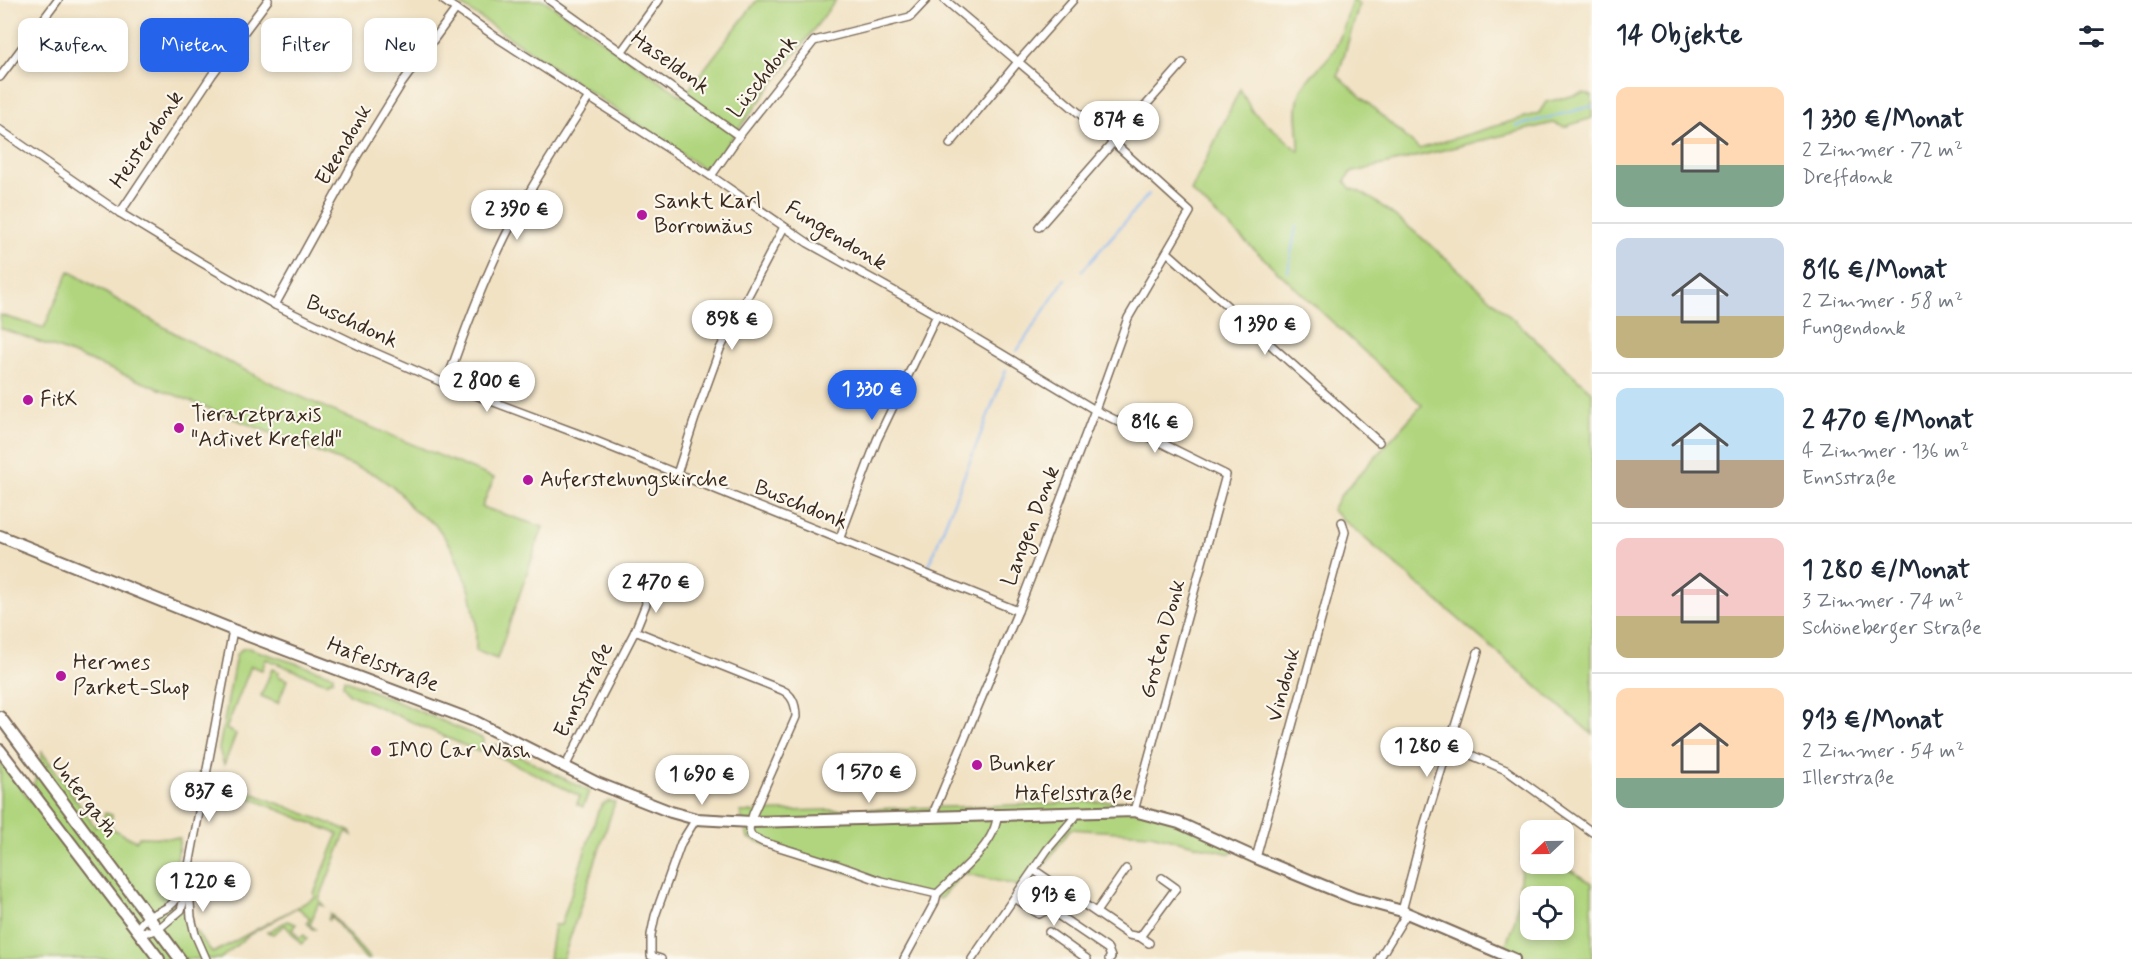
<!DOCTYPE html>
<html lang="de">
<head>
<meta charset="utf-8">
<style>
	body { margin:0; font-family:Mynerve,sans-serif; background:#f6f6f7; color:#1f2937; height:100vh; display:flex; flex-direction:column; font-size:22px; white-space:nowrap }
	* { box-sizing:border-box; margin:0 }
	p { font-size:20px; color:#747a83 }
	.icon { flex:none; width:33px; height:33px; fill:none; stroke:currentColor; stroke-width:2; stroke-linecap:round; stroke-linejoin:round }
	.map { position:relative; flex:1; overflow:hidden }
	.side { display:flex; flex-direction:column; background:#fff; width:540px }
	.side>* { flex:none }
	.hud { position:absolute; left:18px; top:18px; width:570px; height:54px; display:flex; gap:12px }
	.needle { width:39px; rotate:248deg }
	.buttons { position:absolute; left:1520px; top:820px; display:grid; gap:12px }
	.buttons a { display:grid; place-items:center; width:54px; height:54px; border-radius:12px; background:#fff; box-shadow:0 3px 9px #0003; font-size:30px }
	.price { position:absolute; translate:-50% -51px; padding:0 14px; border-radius:21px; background:#fff; color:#222; font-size:20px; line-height:39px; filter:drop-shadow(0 2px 3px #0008) }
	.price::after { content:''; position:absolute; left:50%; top:36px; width:18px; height:14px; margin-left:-9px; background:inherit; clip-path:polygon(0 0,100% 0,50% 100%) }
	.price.active { background:#2563eb; color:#fff }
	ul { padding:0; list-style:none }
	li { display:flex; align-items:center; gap:18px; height:150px; padding:0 24px }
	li+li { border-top:2px solid #e0e1e3 }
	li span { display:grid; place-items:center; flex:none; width:168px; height:120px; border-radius:12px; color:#555 }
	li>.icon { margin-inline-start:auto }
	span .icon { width:72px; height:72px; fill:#fffc; stroke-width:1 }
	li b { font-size:26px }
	h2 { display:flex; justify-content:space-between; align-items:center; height:72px; padding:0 24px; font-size:26px }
	.tag { padding:0 21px; border-radius:12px; background:#fff; box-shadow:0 3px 9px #0003; font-size:21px; line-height:54px }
	.tag.active { background:#2563eb; color:#fff }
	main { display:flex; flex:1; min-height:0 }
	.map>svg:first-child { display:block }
	.green { fill:#b0d57e; stroke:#76804e; stroke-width:1.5; fill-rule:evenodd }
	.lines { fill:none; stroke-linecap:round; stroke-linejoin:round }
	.stream { stroke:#89b9f5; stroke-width:2 }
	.minor-casing { stroke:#7b6a58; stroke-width:10 }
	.secondary-casing { stroke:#7b6a58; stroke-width:14 }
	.primary-casing { stroke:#7b6a58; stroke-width:14 }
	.minor { stroke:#fff; stroke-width:7 }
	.secondary { stroke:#fff; stroke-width:10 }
	.primary { stroke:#fff; stroke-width:10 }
	.poi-dot { fill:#b5179e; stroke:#fbf7ec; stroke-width:2 }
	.labels { text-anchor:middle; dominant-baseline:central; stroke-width:4.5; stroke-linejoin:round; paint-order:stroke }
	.street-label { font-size:22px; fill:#3b2a1e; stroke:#fbf7ec }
	.poi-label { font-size:22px; fill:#3b2a1e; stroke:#fbf7ec; text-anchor:start }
</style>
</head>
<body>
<main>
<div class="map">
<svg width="1592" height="959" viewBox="0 0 1592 959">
	<rect width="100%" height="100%" fill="#fbf7ec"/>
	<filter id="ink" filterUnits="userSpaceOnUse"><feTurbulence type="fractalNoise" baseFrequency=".0167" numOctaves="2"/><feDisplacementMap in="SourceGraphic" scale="12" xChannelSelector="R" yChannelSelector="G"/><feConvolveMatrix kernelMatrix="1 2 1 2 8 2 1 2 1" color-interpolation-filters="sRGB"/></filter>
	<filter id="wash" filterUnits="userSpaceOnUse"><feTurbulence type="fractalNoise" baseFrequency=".008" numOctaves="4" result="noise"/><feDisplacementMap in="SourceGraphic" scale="24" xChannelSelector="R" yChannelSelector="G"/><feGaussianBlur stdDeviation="1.35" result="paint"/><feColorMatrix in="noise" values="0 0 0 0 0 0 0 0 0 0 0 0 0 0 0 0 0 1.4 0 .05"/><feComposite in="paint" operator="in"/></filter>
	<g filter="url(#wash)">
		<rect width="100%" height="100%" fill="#f1e2c4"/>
		<g class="green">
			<polygon points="454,0 544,0 683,97 757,0 836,0 707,171"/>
			<path d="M1352,0h3l4,5 -21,71 81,73 120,-36 7,-11 38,-9 8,3v22l-28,9 -11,-4 -203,50 -5,8 6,8c28,0 208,174 241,203v342l-260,-224 8,-14 82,-91 -231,-214 49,-102 12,22 47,40c1,-19 -5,-36 0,-55 5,-19 27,-31 36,-48 8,-14 12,-33 17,-48z"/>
			<path d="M69,271c48,29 96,58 146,84 90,47 185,84 279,123l-12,29 61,20 -46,132 -21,-8v-29l-6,-31 -18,-43 -16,-23 -23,-15 -15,-19 -22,-16 -314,-125 -62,-22v-13l44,13z"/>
			<polygon points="248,648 333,675 333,679 326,683 266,659 262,670 251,666 226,729 236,734 224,765 219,749 236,655 242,649"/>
			<polygon points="272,669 279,672 278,676 287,680 278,703 261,696"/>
			<polygon points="344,679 484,739 479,752 349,694 343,685"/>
			<polygon points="495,744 589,791 583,807 577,804 580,796 494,754 492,751"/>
			<polygon points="42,752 95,827 102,822 105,813 112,815 111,828 136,841 139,837 180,838 173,889 188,922 213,953 316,897 314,894 338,834 213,783 215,779 350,831 352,835 347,832 345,834 319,900 324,906 318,904 310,925 315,929 312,929 307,923 310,918 297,907 249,935 220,959 0,959 0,759 30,800"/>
			<polygon points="1139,800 1237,841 1231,854 1151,834 1070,829 1028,888 963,873 940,899 812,863 748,838 740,812 990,806"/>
			<polygon points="608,801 615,802 563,959 549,959 554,925 561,925 598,811 603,804"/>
			<path d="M1524,844l6,3v17h29l33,19v76h-60l-27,-11 11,-32zM1530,897h33v33h-33z"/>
			<polygon points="330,913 370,959 366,959 331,916 328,921"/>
			<polygon points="287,921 296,924 292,929 299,938 304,935 307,939 301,944 285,925 273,934 267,932"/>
		</g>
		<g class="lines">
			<g class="stream">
				<polyline points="1517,126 1592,106"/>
				<polyline points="1082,271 1149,194"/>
				<polyline points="1288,272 1296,226"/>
				<polyline points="1017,351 1065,279"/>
				<polyline points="927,570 1006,370"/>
			</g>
		</g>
	</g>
	<g filter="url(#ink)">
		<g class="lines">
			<g class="minor-casing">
				<g id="minor">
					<polyline points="443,0 496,37 711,176 808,243 937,315 1095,410 1226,475 1134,811"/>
					<polyline points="549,0 739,136"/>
					<polyline points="622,51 659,0"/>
					<polyline points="0,77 58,0"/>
					<polyline points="0,130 120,213 199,261 275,305 362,347 446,384 576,433 1018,611"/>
					<polyline points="950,144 1018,62 1073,0"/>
					<polyline points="711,176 739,136 814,41 910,17 926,0"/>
					<polyline points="120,213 212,75 268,0"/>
					<polyline points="1039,227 1183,63"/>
					<polyline points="1167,252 1379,442"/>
					<polyline points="275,305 357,156 402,83 456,9"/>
					<path d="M446,384c17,-49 35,-98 58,-145 24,-49 55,-95 85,-142"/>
					<polyline points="677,474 695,418 720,349 784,227"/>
					<polyline points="839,540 877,440 937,315"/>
					<polyline points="635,631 646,604 645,592"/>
					<polyline points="1450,746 1506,770 1592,832"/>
					<path d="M565,767l70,-136 147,59c11,5 14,15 14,27l-43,97 -4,15 2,7 12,6 74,23 44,16 56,13"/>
					<polyline points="935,816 935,809 1018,611 1095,410 1128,318 1190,212 1112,141 945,0"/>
					<polyline points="1256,858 1345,532 1342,522"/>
					<polyline points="1034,870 1129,935 1140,937 1149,943"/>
					<path d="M188,871l-2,21 -5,18 -24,20 -7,2 -13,-1c9,-21 24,-15 37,-29 7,-8 10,-21 14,-31z"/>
					<polyline points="1015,898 1039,914 1049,909 1108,949 1111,957 1109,959"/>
					<polyline points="1402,911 1425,823 1478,652"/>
					<polyline points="1096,912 1126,869"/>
					<polyline points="1049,932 1087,959"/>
					<polyline points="1140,937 1176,888 1162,878"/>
					<polyline points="206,959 195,934 191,917 188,871 233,630"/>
					<polyline points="661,959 651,956 651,935 655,916 681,843 696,819"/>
					<path d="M904,959l31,-57 2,-8c20,-20 60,-50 60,-79"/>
					<polyline points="972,959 1047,850 1075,817 1076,813"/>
					<polyline points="1379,959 1407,913"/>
				</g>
			</g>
			<g class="secondary-casing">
				<polyline id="secondary" points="0,536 233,630 474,721 597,783 671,812 696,819 751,822 1134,811 1179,823 1256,858 1329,888 1354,898 1402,911 1514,959"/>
			</g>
			<g class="primary-casing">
				<g id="primary">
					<polyline points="0,717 180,959"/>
					<polyline points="0,750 159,959"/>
				</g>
			</g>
			<use href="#minor" class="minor"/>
			<use href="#secondary" class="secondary"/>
			<use href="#primary" class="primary"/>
		</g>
	</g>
	<g class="poi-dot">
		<circle cx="642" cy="215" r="6"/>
		<circle cx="28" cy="400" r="6"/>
		<circle cx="179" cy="428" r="6"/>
		<circle cx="528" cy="480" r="6"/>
		<circle cx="61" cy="676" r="6"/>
		<circle cx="376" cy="751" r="6"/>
		<circle cx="977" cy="765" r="6"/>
	</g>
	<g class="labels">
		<g class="street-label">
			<text transform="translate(670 63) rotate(36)">Haseldonk</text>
			<text transform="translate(763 77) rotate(-52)">Lüschdonk</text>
			<text transform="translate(147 140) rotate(-56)">Heisterdonk</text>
			<text transform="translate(344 145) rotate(-60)">Ekendonk</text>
			<text transform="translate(836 236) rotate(31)">Fungendonk</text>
			<text transform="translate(352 322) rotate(25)">Buschdonk</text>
			<text transform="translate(801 505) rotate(22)">Buschdonk</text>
			<text transform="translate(1031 526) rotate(-69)">Langen Donk</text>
			<text transform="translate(1163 639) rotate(-75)">Groten Donk</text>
			<text transform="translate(383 665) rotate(21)">Hafelsstraße</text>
			<text transform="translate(1284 685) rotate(-75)">Vindonk</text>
			<text transform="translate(584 690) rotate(-63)">Ennsstraße</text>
			<text x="1074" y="794">Hafelsstraße</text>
			<text transform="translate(84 797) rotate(53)">Untergath</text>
		</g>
		<g class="poi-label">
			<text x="654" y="202">Sankt Karl<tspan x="654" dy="25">Borromäus</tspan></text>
			<text x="40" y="400">FitX</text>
			<text x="191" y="415">Tierarztpraxis<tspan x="191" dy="25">"Activet Krefeld"</tspan></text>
			<text x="540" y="480">Auferstehungskirche</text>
			<text x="73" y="663">Hermes<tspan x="73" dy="25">Parket-Shop</tspan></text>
			<text x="388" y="751">IMO Car Wash</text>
			<text x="989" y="765">Bunker</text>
		</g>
	</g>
</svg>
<div class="buttons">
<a><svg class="needle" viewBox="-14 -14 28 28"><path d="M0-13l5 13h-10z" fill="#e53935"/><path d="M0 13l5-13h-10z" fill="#747a83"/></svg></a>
<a><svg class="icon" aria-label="locate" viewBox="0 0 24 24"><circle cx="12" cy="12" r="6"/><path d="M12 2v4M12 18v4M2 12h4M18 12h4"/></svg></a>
</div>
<b class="price" style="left:1119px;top:152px">874 €</b>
<b class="price" style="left:517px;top:241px">2 390 €</b>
<b class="price" style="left:732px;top:351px">898 €</b>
<b class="price" style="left:1265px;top:356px">1 390 €</b>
<b class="price" style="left:487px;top:413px">2 800 €</b>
<b class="price active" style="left:872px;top:421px">1 330 €</b>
<b class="price" style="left:1155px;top:454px">816 €</b>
<b class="price" style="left:656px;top:614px">2 470 €</b>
<b class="price" style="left:1427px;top:778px">1 280 €</b>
<b class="price" style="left:869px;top:804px">1 570 €</b>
<b class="price" style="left:702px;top:806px">1 690 €</b>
<b class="price" style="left:209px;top:823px">837 €</b>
<b class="price" style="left:203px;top:913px">1 220 €</b>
<b class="price" style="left:1054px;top:927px">913 €</b>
<div class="hud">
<a class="tag">Kaufen</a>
<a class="tag active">Mieten</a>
<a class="tag">Filter</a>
<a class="tag">Neu</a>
</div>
</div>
<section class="side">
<h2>14 Objekte<svg class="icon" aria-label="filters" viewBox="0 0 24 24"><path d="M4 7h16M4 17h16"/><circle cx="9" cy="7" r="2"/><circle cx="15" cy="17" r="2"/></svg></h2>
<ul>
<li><span style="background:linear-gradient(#ffd9b3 65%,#7fa58c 0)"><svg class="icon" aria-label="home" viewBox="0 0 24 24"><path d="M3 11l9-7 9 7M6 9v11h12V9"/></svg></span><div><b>1 330 €/Monat</b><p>2 Zimmer · 72 m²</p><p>Dreffdonk</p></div></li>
<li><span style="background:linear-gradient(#c9d6e8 65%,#c2b280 0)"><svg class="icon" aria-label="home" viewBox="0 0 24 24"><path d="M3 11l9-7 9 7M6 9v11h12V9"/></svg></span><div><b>816 €/Monat</b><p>2 Zimmer · 58 m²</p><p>Fungendonk</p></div></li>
<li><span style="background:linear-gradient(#bfe0f5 60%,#b9a48a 0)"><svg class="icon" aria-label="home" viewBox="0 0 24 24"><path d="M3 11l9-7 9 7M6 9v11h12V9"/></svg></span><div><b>2 470 €/Monat</b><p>4 Zimmer · 136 m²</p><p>Ennsstraße</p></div></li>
<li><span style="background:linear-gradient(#f6c9c9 65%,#c2b280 0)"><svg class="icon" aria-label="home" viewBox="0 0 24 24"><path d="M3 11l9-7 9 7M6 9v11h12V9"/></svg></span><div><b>1 280 €/Monat</b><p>3 Zimmer · 74 m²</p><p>Schöneberger Straße</p></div></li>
<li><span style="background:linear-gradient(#ffd9b3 75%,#7fa58c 0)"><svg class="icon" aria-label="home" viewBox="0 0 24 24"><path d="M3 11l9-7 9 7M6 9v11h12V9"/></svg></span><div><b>913 €/Monat</b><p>2 Zimmer · 54 m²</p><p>Illerstraße</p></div></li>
</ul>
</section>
</main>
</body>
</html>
